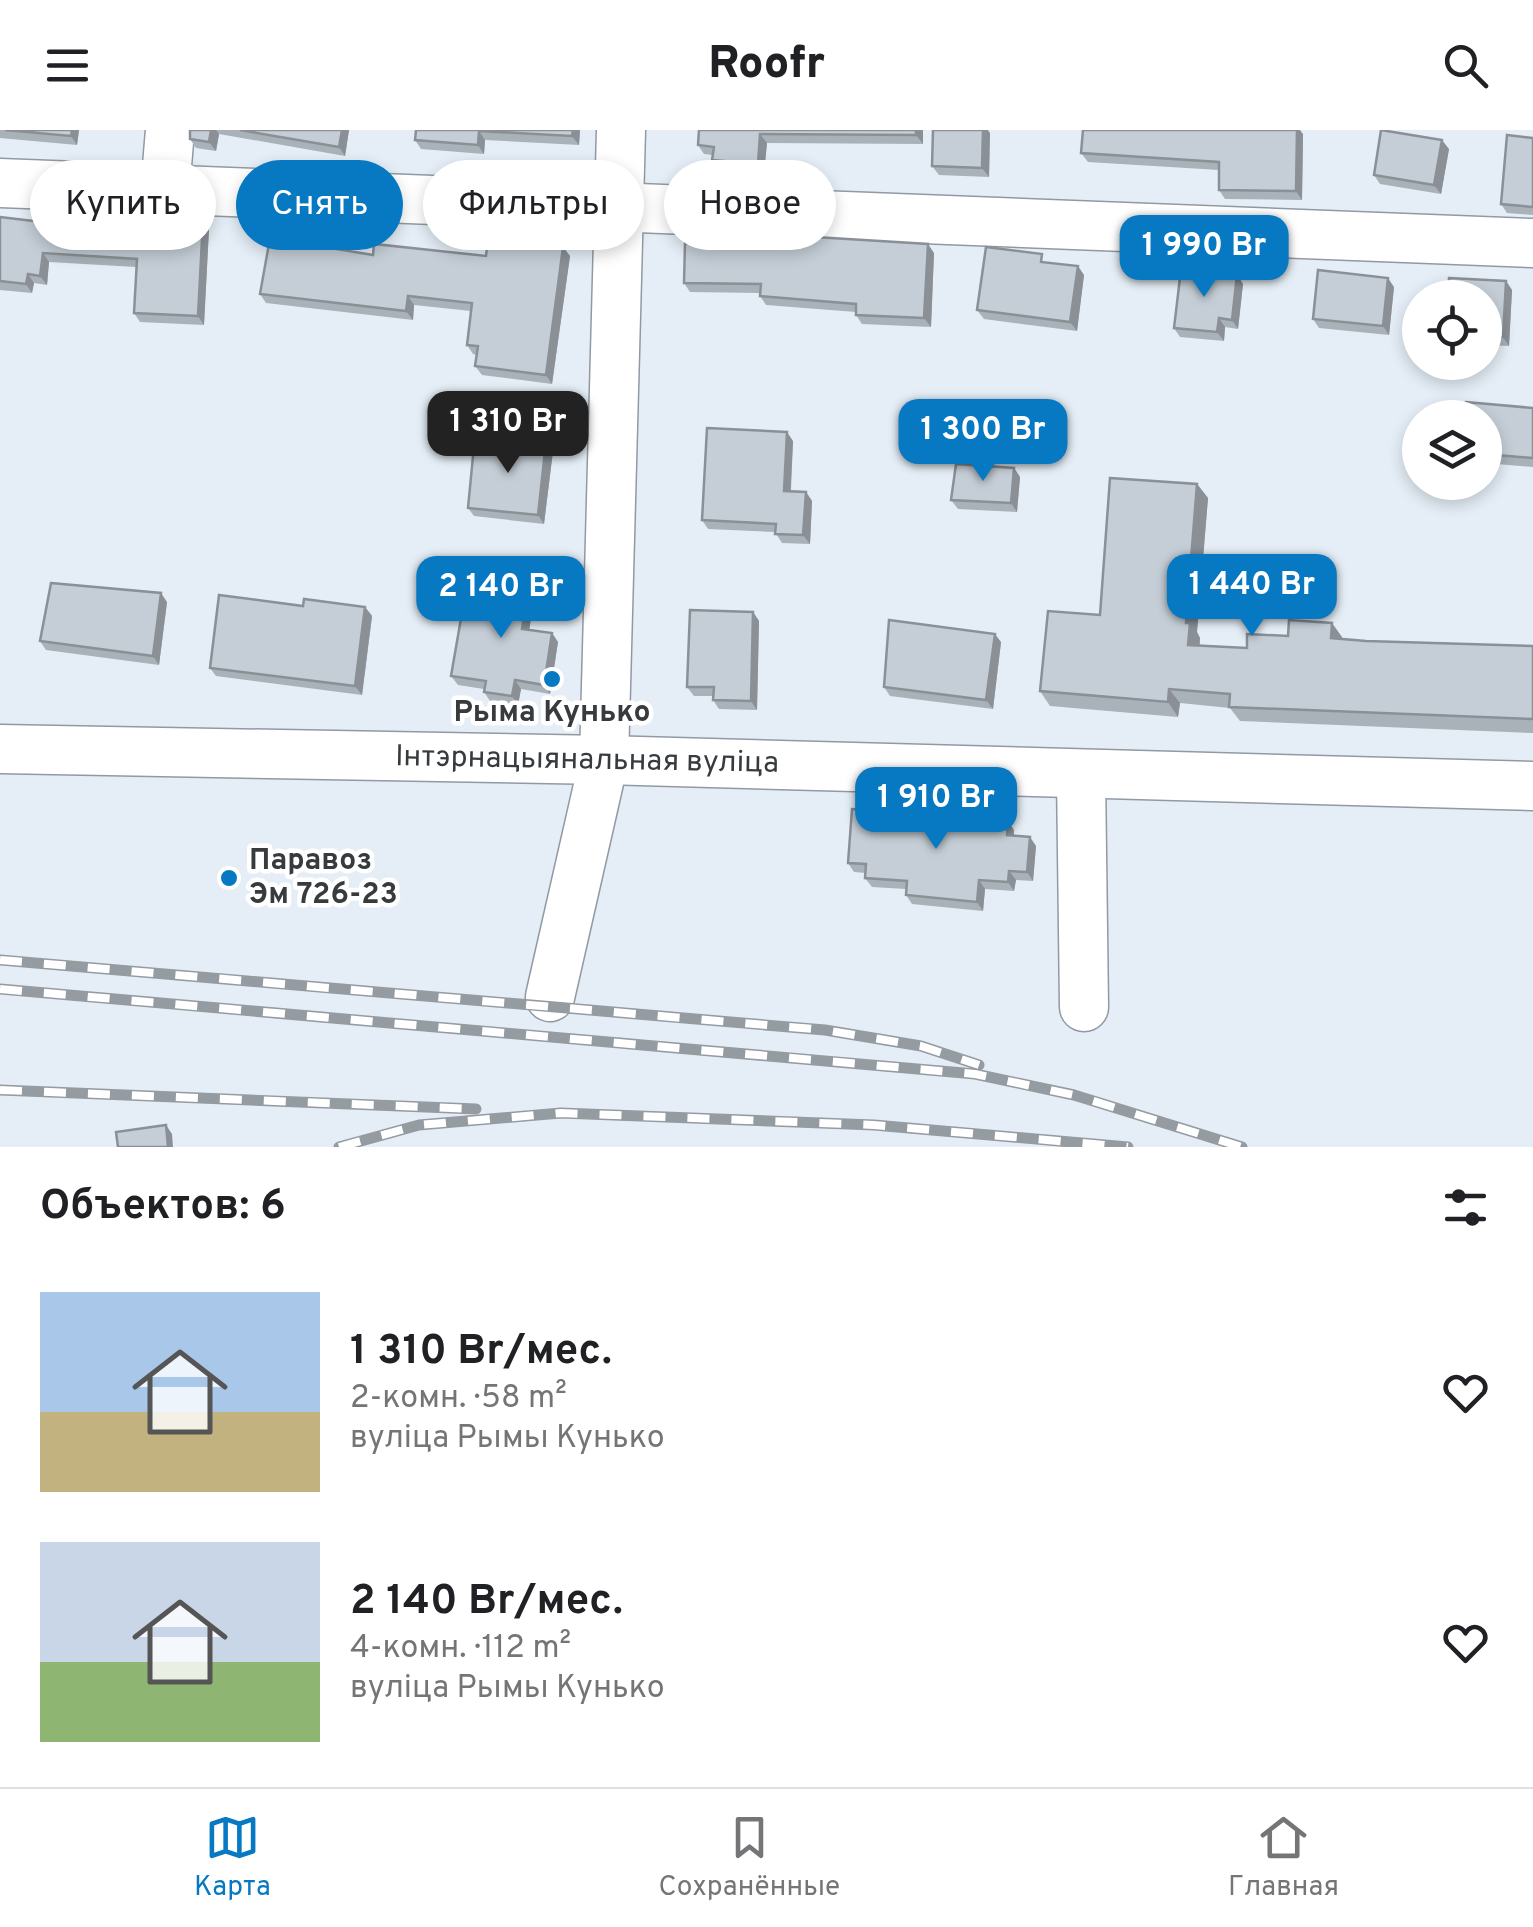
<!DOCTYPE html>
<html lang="ru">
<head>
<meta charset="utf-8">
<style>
	body { margin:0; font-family:Overpass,sans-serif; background:#f6f6f6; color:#202124; height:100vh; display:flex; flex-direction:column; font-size:38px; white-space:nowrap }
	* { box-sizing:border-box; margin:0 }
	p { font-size:32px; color:#757577 }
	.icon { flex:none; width:55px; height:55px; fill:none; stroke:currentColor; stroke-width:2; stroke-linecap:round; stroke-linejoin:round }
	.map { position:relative; height:1017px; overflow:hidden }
	.sheet { display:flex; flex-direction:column; background:#fff; flex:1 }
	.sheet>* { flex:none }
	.guide { position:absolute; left:30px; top:30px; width:1000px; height:90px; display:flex; gap:20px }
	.buttons { position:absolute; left:1402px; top:150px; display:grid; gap:20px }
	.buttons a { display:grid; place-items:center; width:100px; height:100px; border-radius:50%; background:#fff; box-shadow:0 5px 15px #0003; font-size:50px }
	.price { position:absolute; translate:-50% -85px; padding:0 22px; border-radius:20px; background:#0778c2; color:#fff; font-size:32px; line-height:65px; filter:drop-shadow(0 2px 5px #0008) }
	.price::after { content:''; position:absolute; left:50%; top:60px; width:30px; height:22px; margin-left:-15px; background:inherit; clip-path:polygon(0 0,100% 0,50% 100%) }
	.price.current { background:#222; color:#fff }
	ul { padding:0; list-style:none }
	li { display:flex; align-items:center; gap:30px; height:250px; padding:0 40px }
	li span { display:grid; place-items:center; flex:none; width:280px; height:200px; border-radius:0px; color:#555 }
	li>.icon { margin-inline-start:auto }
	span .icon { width:120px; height:120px; fill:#fffc; stroke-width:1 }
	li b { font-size:42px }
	h2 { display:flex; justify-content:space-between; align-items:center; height:120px; padding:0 40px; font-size:42px }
	.tag { padding:0 35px; border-radius:45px; background:#fff; box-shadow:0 5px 15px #0003; font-size:35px; line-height:90px }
	.tag.current { background:#0778c2; color:#fff }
	header { display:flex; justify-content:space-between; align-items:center; height:130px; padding:0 40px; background:#fff; font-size:45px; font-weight:800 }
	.tab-bar { display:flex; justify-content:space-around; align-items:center; height:140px; border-top:2px solid #e0e0e0; background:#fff; font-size:28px; color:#757577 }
	.tab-bar a { display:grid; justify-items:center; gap:5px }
	.tab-bar .current { color:#0778c2 }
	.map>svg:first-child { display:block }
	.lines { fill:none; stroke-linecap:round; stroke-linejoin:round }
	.minor-casing { stroke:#919aa2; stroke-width:51 }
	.minor { stroke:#fff; stroke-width:48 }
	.rail-casing { stroke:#949ba1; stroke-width:11 }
	.rail { stroke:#fff; stroke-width:8; stroke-dasharray:22; stroke-linecap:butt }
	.wall { fill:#a9b1b9 }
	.shaded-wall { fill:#8a9096 }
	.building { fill:#c5ced7; stroke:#8a9096; stroke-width:2.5 }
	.poi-dot { fill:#0778c2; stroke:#fff; stroke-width:4 }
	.labels { text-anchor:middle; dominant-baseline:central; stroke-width:9; stroke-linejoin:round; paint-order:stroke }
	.poi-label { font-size:30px; font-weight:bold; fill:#373b3e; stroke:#fff }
	.street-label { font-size:30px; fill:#373b3e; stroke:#fff }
</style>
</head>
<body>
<header><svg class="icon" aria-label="menu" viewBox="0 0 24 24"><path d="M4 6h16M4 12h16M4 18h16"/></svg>Roofr<svg class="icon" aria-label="search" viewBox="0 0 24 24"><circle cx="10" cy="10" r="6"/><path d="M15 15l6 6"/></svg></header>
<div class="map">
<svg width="1533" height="1017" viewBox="0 0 1533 1017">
	<rect width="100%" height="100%" fill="#e5eef7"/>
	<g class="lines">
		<g class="minor-casing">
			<g id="minor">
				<polyline points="0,53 1533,113"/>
				<polyline points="165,60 170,0"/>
				<polyline points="0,619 604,630 1533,656"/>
				<polyline points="1081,645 1084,877"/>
				<polyline points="550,867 604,630 621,0"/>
			</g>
		</g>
		<use href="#minor" class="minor"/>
		<g class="rail-casing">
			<g id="rail">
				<polyline points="0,830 825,900 921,916 979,935"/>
				<polyline points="0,859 975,944 1074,965 1242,1017"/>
				<polyline points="0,960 476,979"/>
				<polyline points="339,1017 419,995 561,983 874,995 1128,1017"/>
			</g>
		</g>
		<use href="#rail" class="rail"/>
	</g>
	<g class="wall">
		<polygon points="0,0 79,0 77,15 0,8"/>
		<polygon points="190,0 349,0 345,26 219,4 216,21 196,18 190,9"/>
		<polygon points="416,0 580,0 579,15 485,10 484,24 421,19 415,10"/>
		<polygon points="699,0 923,0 923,14 767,13 764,43 719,39 712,30 713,25 704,24 698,15"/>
		<polygon points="990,3 989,47 939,45 932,36"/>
		<polygon points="1303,4 1302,70 1225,69 1219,60 1219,40 1088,32 1081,23"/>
		<polygon points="1533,8 1533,85 1507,83 1501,74"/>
		<polygon points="1449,19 1441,64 1380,54 1374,45"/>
		<polygon points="0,87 59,94 209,99 204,195 140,192 134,183 136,137 49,132 47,155 34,153 32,163 0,160"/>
		<polygon points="563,117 570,126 552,254 482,245 475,236 477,225 473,224 467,215 471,181 414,175 413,190 266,173 260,164 373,125 486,126"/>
		<polygon points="934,123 931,197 862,194 856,185 856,182 766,175 760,166 760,163 690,162 684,153"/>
		<polygon points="1048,132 1084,145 1077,201 984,189 977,180"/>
		<polygon points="1237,145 1243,154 1238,199 1225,197 1224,211 1180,207 1174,198"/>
		<polygon points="1506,151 1512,160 1509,216 1485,215 1485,168"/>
		<polygon points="1394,157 1389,205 1319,198 1313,189"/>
		<polygon points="1533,278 1533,337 1485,333 1485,288"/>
		<polygon points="509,311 553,321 544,394 474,386 468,378 484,317"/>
		<polygon points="793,311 791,361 806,362 812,371 810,414 782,413 775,402 708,399 702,390"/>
		<polygon points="1014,338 1020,347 1017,382 958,379 951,370"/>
		<polygon points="1197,354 1208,368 1197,502 1200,508 1200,516 1247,518 1288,506 1342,507 1342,509 1366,511 1533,516 1533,603 1240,591 1230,578 1180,573 1178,587 1050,576 1040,561 1100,485"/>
		<polygon points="529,454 535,463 529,500 552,503 558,512 550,564 521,559 518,575 490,571 484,562 484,559 458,555 451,546 479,479"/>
		<polygon points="167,472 159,535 46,520 40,511"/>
		<polygon points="303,476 365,477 372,486 362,565 216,546 210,538"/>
		<polygon points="753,482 759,491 757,580 719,579 713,570 713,566 694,566 687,557"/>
		<polygon points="1001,512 993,579 890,566 884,557"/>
		<polygon points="1014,700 1014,706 1036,716 1033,751 1016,750 1014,761 985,759 983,781 912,774 906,765 906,759 872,757 865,748 866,743 854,742 848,733"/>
	</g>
	<g class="shaded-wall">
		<polygon points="72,0 79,0 77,15 71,6"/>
		<polygon points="211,0 216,0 219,4 216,21 209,12"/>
		<polygon points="342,0 349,0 345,26 339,17"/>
		<polygon points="573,0 580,0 579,15 572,6"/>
		<polygon points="916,0 923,0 923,14 916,5"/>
		<polygon points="983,0 988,0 990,3 989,47 982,38"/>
		<polygon points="1297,0 1300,0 1303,4 1302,70 1296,61"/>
		<polygon points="479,1 485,10 484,24 478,15"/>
		<polygon points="760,4 767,13 764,43 758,34"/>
		<polygon points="1442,10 1449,19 1441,64 1434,55"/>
		<polygon points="203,90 209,99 204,195 198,186"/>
		<polygon points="928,114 934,123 931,197 924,188"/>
		<polygon points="563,117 570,126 552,254 546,245"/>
		<polygon points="43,123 49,132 47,155 40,146"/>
		<polygon points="1078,136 1084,145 1077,201 1070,192"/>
		<polygon points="28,144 34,153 32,163 26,154"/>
		<polygon points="1237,145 1243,154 1238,199 1232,190"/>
		<polygon points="1388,148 1394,157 1389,205 1383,196"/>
		<polygon points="1506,151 1512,160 1509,216 1503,207"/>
		<polygon points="408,166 414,175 413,190 406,181"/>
		<polygon points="1219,188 1225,197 1224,211 1217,202"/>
		<polygon points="787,302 793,311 790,370 784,361"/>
		<polygon points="546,312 553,321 544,394 538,385"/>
		<polygon points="1014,338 1020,347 1017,382 1011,373"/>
		<polygon points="1197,354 1208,368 1197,502 1200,508 1198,529 1188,515 1186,493"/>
		<polygon points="806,362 812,371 810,414 803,405"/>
		<polygon points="529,454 535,463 528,508 522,499"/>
		<polygon points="161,463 167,472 159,535 153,526"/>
		<polygon points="365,477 372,486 362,565 355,556"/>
		<polygon points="753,482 759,491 757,580 751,571"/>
		<polygon points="1332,493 1342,507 1341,523 1331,508"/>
		<polygon points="552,503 558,512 550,564 544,555"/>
		<polygon points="995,504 1001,512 993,579 986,570"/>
		<polygon points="515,550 521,559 518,575 512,566"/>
		<polygon points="1169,559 1180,573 1178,587 1168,572"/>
		<polygon points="1008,691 1014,700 1013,714 1007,705"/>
		<polygon points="1030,707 1036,716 1033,751 1027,742"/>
		<polygon points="1009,741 1016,750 1014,761 1008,752"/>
		<polygon points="979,750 985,759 983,781 977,772"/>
		<polygon points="166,995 172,1004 173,1017 168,1017"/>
	</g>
	<g class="building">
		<polygon points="5,0 72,0 71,6"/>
		<polygon points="190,0 211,0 209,12 190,9"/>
		<polygon points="240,0 342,0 339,17"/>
		<polygon points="416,0 573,0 572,6 479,1 478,15 415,10"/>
		<polygon points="699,0 916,0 916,5 760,4 758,34 712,30 714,17 698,15"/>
		<polygon points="933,0 983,0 982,38 932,36"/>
		<polygon points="1083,0 1297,0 1296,61 1219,60 1219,32 1081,23"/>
		<polygon points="1381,0 1442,10 1434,55 1374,45"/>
		<polygon points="1507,5 1533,8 1533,77 1501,74"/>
		<polygon points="60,80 203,90 198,186 134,183 137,129 43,123 40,146 28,144 26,154 0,151 0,87 59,94"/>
		<polygon points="766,104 928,114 924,188 856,185 856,174 760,166 761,154 684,153 685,113 765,114"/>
		<polygon points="270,108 373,125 374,114 486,126 488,109 563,117 546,245 475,236 478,216 467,215 472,173 408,166 406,181 260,164"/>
		<polygon points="986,117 1042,124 1041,132 1078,136 1070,192 977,180"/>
		<polygon points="1181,139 1237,145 1232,190 1219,188 1217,202 1174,198"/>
		<polygon points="1318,140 1388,148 1383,196 1313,189"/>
		<polygon points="1449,148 1506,151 1503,207 1485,206 1485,168 1448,168"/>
		<polygon points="1466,272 1533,278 1533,328 1485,324 1485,288 1464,288"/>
		<polygon points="707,298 787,302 784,361 806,362 803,405 775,404 776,394 702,390"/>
		<polygon points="509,308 546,312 538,385 468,378 474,316 484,317 485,309 509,311"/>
		<polygon points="956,334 1014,338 1011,373 951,370"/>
		<polygon points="1110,348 1197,354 1186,493 1190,493 1188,515 1247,518 1247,504 1288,506 1289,490 1332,493 1331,508 1366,511 1533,516 1533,589 1229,577 1230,564 1169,559 1168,572 1040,561 1048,481 1100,485"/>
		<polygon points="484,447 529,454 522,499 552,503 544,555 515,550 512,566 484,562 486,551 451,546 463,477 479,479"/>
		<polygon points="51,453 161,463 153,526 40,511"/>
		<polygon points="219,465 303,476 304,469 365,477 355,556 210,538"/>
		<polygon points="690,480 753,482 751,571 713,570 714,557 687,557"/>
		<polygon points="889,490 995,504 986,570 884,557"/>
		<polygon points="852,679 1008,691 1007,705 1030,707 1027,742 1009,741 1008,752 979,750 977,772 906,765 907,751 865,748 866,734 848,733"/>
		<polygon points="166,995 168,1017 118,1017 116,1002"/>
	</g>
	<g class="poi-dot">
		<circle cx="552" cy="549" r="10"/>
		<circle cx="229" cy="748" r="10"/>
	</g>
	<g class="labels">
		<g class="poi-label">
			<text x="552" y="583">Рыма Кунько</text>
			<text x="249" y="731" text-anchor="start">Паравоз<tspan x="249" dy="34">Эм 726-23</tspan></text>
		</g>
		<g class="street-label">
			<text transform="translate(587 631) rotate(1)">Інтэрнацыянальная вуліца</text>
		</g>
	</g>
</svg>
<div class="buttons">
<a><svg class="icon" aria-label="locate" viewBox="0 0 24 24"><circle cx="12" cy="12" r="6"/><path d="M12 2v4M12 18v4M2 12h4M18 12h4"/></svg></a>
<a><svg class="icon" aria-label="layers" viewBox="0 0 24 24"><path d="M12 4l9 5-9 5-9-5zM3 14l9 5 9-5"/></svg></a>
</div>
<b class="price" style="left:1204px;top:170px">1 990 Br</b>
<b class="price current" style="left:508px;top:346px">1 310 Br</b>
<b class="price" style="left:983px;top:354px">1 300 Br</b>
<b class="price" style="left:1252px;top:509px">1 440 Br</b>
<b class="price" style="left:501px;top:511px">2 140 Br</b>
<b class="price" style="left:936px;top:722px">1 910 Br</b>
<div class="guide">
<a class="tag">Купить</a>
<a class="tag current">Снять</a>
<a class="tag">Фильтры</a>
<a class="tag">Новое</a>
</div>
</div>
<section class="sheet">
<h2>Объектов: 6<svg class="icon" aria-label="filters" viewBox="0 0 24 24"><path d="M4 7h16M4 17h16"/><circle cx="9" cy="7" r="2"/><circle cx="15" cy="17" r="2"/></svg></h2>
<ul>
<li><span style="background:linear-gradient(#a9c7e8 60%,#c2b280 0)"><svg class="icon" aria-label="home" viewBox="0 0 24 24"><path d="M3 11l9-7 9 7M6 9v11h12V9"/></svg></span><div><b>1 310 Br/мес.</b><p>2-комн. · 58 m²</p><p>вуліца Рымы Кунько</p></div><svg class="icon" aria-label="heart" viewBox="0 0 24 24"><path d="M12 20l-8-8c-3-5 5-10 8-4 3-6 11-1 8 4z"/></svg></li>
<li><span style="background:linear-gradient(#c9d6e8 60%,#8fb573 0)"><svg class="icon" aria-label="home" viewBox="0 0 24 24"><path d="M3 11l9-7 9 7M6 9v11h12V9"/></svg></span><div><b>2 140 Br/мес.</b><p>4-комн. · 112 m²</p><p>вуліца Рымы Кунько</p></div><svg class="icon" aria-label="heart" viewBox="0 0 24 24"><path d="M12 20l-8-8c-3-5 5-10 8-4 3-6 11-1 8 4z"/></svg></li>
</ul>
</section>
<nav class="tab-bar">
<a class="current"><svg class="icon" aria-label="map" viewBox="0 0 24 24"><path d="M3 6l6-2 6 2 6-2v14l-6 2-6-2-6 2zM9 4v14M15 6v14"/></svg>Карта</a>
<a><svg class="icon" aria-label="saved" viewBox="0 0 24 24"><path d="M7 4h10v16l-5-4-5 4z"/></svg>Сохранённые</a>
<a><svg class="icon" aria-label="home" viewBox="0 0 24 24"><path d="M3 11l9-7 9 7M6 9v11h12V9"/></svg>Главная</a>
</nav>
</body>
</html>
